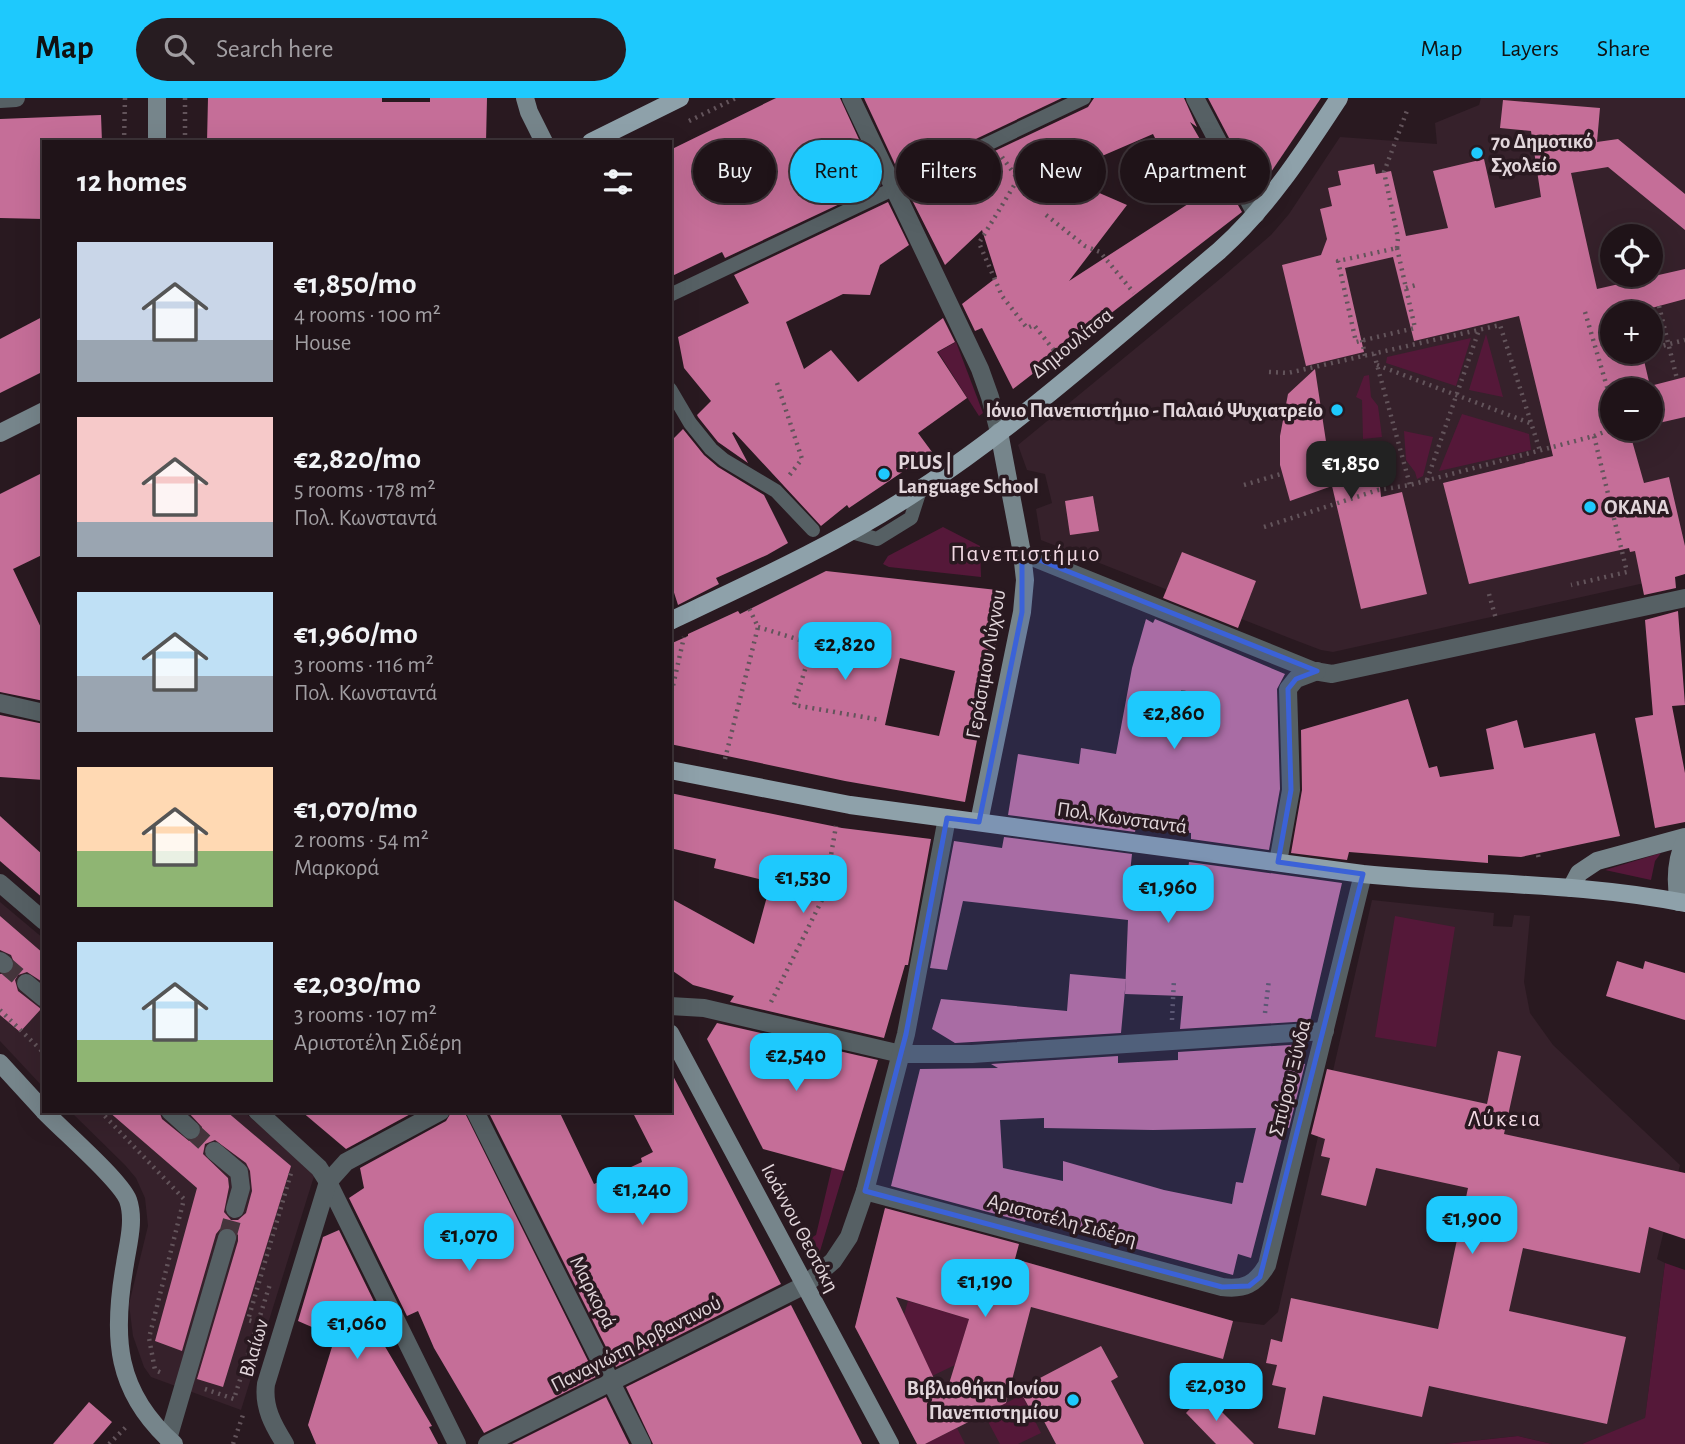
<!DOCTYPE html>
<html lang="en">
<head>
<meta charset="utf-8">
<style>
	body { margin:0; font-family:"Alegreya Sans",sans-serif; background:#271c21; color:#f1f3f6; height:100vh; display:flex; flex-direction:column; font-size:26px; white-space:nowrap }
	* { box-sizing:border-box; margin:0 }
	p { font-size:23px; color:#a19ea2 }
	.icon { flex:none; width:38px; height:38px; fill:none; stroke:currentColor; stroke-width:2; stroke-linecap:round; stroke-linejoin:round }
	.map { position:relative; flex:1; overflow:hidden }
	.drawer { position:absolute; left:42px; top:42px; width:630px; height:973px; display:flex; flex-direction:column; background:#1f1318; border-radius:0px; box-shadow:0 7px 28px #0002,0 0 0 2px #3c3237 }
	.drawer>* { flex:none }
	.hud { position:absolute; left:693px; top:42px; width:665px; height:63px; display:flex; gap:14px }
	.controls { position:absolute; left:1600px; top:126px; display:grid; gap:14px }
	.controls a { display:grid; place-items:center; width:63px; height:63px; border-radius:50%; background:#1f1318; box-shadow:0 7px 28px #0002,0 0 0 2px #3c3237; font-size:35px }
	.price { position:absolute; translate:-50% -60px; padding:0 16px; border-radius:14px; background:#1ec9fd; color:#111; font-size:23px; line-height:46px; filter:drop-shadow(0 2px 4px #0008) }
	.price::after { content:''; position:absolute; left:50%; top:42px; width:21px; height:16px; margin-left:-10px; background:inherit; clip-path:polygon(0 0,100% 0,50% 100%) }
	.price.current { background:#222; color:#fff }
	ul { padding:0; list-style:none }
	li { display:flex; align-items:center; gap:21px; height:175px; padding:0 35px }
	li span { display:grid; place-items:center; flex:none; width:196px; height:140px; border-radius:0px; color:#555 }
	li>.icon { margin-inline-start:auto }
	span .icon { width:84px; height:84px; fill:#fffc; stroke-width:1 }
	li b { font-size:30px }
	h2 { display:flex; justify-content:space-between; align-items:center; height:84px; padding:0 35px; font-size:30px }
	.tag { padding:0 24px; border-radius:32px; background:#1f1318; box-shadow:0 7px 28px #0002,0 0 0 2px #3c3237; font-size:24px; line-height:63px }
	.tag.current { background:#1ec9fd; color:#111 }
	header { display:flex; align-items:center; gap:42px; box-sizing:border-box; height:98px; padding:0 35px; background:#1ec9fd; color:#111 }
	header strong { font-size:33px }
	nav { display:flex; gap:38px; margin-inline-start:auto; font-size:24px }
	.search { width:490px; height:63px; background:#271c21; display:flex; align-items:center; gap:18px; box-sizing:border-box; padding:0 24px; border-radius:38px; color:#a19ea2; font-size:26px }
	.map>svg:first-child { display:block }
	.built { fill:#36212b; fill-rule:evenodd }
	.green { fill:#551839 }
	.building { fill:#c56e98; fill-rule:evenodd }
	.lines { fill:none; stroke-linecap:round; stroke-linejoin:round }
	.street-tunnel { stroke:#45353c; stroke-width:18; stroke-dasharray:18 9; stroke-linecap:butt }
	.path { stroke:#63545b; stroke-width:4.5; stroke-dasharray:2 5; stroke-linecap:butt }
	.lane { stroke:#566064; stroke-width:14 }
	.street { stroke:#566064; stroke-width:18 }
	.secondary { stroke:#76858b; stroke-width:18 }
	.primary { stroke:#8ea1aa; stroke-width:18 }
	.marked { fill:#3b62d8; fill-opacity:0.2; stroke:#3b62d8; stroke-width:5; stroke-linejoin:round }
	.poi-dot { fill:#1ec9fd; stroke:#291920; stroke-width:2.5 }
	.labels { text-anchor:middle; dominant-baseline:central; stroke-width:7; stroke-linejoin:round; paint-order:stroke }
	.poi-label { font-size:21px; font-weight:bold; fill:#e2d6db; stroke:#291920; text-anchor:start }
	.street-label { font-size:21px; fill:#e2d6db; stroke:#291920 }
	.neighbourhood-label { font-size:23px; letter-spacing:2px; fill:#f2dae4; stroke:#291920 }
</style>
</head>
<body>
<header>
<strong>Map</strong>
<div class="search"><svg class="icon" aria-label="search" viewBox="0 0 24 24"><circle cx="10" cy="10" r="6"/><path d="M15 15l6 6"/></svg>Search here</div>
<nav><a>Map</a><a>Layers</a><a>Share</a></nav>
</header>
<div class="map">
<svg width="1685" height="1346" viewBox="0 0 1685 1346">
	<rect width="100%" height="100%" fill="#291920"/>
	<g class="built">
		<path d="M1481,0h204v476l-352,78 -12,-2 -29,-11 -251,-99 -5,-31 16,-6 -7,-29 -18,-4 -9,-25 202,-166 51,-44 18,-21 51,-77 97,7 -2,-21 44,-18zM1612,138h38v39h-38zM1612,215h38v39h-38zM1612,292h38v39h-38z"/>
		<polygon points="1372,802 1494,815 1493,828 1512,829 1514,817 1530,818 1524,884 1530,915 1553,947 1680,1067 1657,1161 1665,1165 1645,1321 1582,1346 1552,1346 1518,1338 1445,1346 917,1346 855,1229 882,1123 1233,1223 1264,1227 1278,1214"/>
		<polygon points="0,804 44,841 44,990 0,943"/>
		<polygon points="70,1013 243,1013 315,1075 241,1312 151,1279 144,1269 133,1238 129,1206 148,1128 145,1100 136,1080 125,1067"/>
	</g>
	<g class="green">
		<polygon points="1486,236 1503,299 1469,292"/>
		<polygon points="1471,240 1456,288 1386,265 1387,259"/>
		<polygon points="956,244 983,315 979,318 938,254"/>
		<polygon points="1369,277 1371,299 1378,308 1382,339 1363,341 1362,302 1356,299 1364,278"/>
		<polygon points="1462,316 1529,336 1531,352 1439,373"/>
		<polygon points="1404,333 1433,339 1423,378 1417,381 1415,374 1406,362"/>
		<polygon points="943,429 980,448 981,479 889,469 883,466 888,458"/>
		<polygon points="1661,755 1655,763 1651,782 1605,772"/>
		<polygon points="1395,818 1455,829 1436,949 1375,939"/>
		<polygon points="832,1069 844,1073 820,1153 811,1156 805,1143 816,1137"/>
		<polygon points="1665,1165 1685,1172 1685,1346 1582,1346 1645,1320"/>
		<polygon points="908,1203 969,1221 955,1267 932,1278 904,1217"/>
		<polygon points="1022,1297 1041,1335 1018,1346 1000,1346 984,1316"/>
		<polygon points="957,1330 965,1346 925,1346"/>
		<polygon points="1518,1338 1552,1346 1445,1346"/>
	</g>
	<g class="building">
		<polygon points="208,0 382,0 382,4 430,4 430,0 487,0 486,44 207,44"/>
		<polygon points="776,0 840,0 880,87 725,160 722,154 670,179 670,52"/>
		<polygon points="864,0 1062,0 900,77"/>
		<path d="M1094,0h90l13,29 -7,-5 52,90 -229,177 -31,-61 -7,3 -13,-27 35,-27 -15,-47 -37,35 -37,-73 180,-85zM1153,36l35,70 -119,77 58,-76 -69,-30z"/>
		<polygon points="1208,0 1321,0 1267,80 1239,59"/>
		<polygon points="1503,2 1600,10 1597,44 1618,41 1685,96 1685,132 1608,69 1571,75 1597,191 1685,171 1685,201 1633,215 1612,215 1612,254 1642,254 1650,288 1685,279 1685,319 1650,327 1650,292 1612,292 1612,331 1633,331 1629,332 1644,385 1669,379 1685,448 1685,476 1675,479 1676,490 1644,497 1635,453 1630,454 1629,450 1469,486 1443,385 1553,358 1519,218 1414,243 1393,159 1345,170 1364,254 1306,268 1282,167 1321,157 1327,141 1320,111 1332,108 1328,90 1341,87 1338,73 1374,66 1376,76 1391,73 1406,138 1448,130 1433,73 1484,61 1495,110 1541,99 1531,33 1500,30"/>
		<polygon points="101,17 102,44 44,44 44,121 0,120 0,21"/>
		<polygon points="888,104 909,147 880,167 870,197 843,196 786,224 804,271 831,252 858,284 943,220 955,244 937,254 967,300 918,335 932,354 849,410 847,407 821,428 734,334 732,335 748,365 718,344 698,319 697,317 711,303 684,270 678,239 749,205 734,177"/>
		<polygon points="44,218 44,273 0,295 0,241"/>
		<polygon points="1315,271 1327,350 1376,348 1381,399 1402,394 1427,496 1361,511 1332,388 1290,403 1280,367 1280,338 1288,296"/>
		<polygon points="683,331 704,357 718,369 764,397 788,445 767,457 716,480 719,486 678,507 670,482 670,344"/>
		<polygon points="44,374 44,456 13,471 44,536 44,603 0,594 0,396"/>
		<polygon points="1093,398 1099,433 1070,437 1065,403"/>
		<polygon points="1182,454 1256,483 1238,530 1163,500"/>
		<path d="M826,473l180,20 -41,211 -120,-21 -175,-37v-100l18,-8v-2l50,-23 2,3zM900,560l55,13 -16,65 -54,-11z"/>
		<polygon points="1678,513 1685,607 1672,608 1685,675 1685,724 1655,730 1635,620 1653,617 1645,522"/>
		<polygon points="1146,521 1153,525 1155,521 1285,576 1277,591 1280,691 1269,752 1191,741 1191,735 1136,729 1135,734 1008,717 1018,656 1079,666 1081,650 1116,656 1132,570"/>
		<polygon points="1408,601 1429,670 1437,668 1440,679 1494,671 1486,631 1517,622 1524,650 1595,635 1620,738 1521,759 1488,757 1488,765 1349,754 1347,762 1291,755 1302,692 1301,632"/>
		<polygon points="0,617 44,626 44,682 0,679"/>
		<polygon points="670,695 842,730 931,741 908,867 905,867 884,940 730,904 734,898 693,887 670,871 670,800 754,846 771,784 714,770 716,761 670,750"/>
		<polygon points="0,718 44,758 44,801 0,763"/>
		<polygon points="1004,739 1132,756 1130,775 1187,778 1189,764 1342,785 1310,923 1180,931 1183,898 1125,896 1128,822 963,803 947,872 930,870 954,743 1002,750"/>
		<polygon points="0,818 44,856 44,885 27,874 18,877 15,882 18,893 41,911 20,934 0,917 0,876 9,876 15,867 11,857 0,852"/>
		<polygon points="1617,863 1643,871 1645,863 1685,875 1685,922 1606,898"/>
		<polygon points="1070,876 1126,881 1121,935 955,945 932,931 941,901 1067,913"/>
		<polygon points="717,925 878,962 844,1073 763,1051 707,941"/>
		<path d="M1305,946l-5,19 5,1 -16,64 -4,-1 -34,131 -13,-4 -5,21 -207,-56 -1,3 -134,-36 29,-117 78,-1 -7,-4 127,-8v7l60,-3v-8zM1044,1020v10l109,2 103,-2 -13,55 -7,-1 -4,22 -68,-14 -101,-29v20l-60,-13 -3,-48z"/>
		<polygon points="1498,953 1521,958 1504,1036 1685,1075 1685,1141 1649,1129 1640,1175 1523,1150 1509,1213 1626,1239 1607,1326 1429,1288 1422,1319 1323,1298 1315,1337 1278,1330 1286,1290 1272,1287 1277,1267 1266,1265 1271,1241 1282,1244 1291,1200 1438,1231 1468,1090 1376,1070 1366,1108 1321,1097 1330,1060 1321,1058 1325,1041 1311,1036 1327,971 1487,1006"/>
		<polygon points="670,972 781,1186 616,1269 488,1013 559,1013 594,1086 642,1064 641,1060 653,1054 632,1013 670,1013"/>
		<path d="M108,1013h51l3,8 27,22 11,-4 2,-10 -15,-16h39l65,55 -68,221 -26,-8 41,-138v-6l-8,-8 -10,2 -4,5 -34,117 -27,-10 42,-153zM215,1042l31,23 4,8 2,20 -6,22 -8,7h-7l-7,-8 5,-25 -1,-9 -25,-24 2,-10z"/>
		<polygon points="301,1013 416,1013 346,1051"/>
		<polygon points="452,1013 464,1013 596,1279 484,1335 434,1250 418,1213 407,1218 349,1100 364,1090 360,1070 446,1023"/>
		<path d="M885,1110l134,36 -4,15 218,62 -10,38 -192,-52 -25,96 -81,41h-8l-62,-117zM896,1199l73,22 -25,81z"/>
		<polygon points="339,1132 387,1230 377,1235 432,1328 429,1329 438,1346 316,1346 308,1327 335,1239 298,1223 323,1139"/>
		<polygon points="791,1207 862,1346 653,1346 626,1289"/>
		<polygon points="1101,1248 1118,1279 1111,1283 1144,1346 1056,1346 1038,1312 1032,1315 1019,1291"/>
		<polygon points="1204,1296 1254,1346 1216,1346 1186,1315"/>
		<polygon points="606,1299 629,1346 512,1346"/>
		<polygon points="89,1304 112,1324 93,1346 53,1346"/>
	</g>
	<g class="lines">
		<g class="street-tunnel">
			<polyline points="4,866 26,885"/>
			<polyline points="191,1032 214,1053"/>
			<polyline points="227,1140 235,1111"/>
		</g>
		<g class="path">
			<polyline points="689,23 736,0"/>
			<polyline points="124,44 125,0"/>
			<polyline points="185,44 185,0"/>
			<polyline points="1002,59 1018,81 979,145 1002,198 1027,230 1034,227 1060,260"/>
			<polyline points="1046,117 1085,148 1100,154 1134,195"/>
			<polygon points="1397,150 1415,230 1356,244 1338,163"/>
			<polyline points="1397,150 1398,140 1384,74 1408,10"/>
			<polyline points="1406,190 1416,187"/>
			<polyline points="1659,208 1677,281"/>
			<polyline points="1585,214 1612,306"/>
			<polyline points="1362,242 1365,258"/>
			<polyline points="1650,251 1685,242"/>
			<polyline points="1374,256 1410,387"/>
			<polyline points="1377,267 1530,325"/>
			<polyline points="1269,274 1288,275 1500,227 1540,353"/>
			<polyline points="777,285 802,361 788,379"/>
			<polyline points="1594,338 1612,331"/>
			<polyline points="1427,382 1479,232"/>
			<polyline points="1244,387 1281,376"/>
			<polyline points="1264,429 1378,392 1410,387 1594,338 1627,474 1571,487"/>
			<polyline points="1489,496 1496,521"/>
			<polyline points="758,529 813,546 794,607 881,622"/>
			<polyline points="670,601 684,539"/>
			<polyline points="1180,615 1184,588"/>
			<polyline points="725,661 758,529 748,508"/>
			<polyline points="1538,757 1539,761"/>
			<polyline points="771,904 824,798 836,728"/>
			<polyline points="0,912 44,955"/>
			<polyline points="1265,915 1269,881"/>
			<polyline points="1172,922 1174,881"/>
			<polyline points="100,1013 184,1101 149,1240 155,1272 164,1276"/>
			<polyline points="258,1225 248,1222 291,1075"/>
			<polyline points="205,1291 234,1301 270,1186"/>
			<polyline points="109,1346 128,1327"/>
			<polyline points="233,1346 244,1314"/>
		</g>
		<g class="lane">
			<polyline points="670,197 1084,0"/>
			<polyline points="670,291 690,325 711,351 724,362 776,393 813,432"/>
			<polyline points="851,434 877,441 911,420 920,392"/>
		</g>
		<g class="street">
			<polyline points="851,0 980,271 990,299 999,334"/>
			<polyline points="1195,0 1256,116"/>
			<polyline points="0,1 16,0"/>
			<polyline points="1022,455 1314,573 1332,576 1685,500"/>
			<polyline points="0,605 44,615"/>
			<polyline points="1278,764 1291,692 1288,591 1296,581 1317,573"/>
			<polyline points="0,785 44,823"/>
			<polyline points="0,863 4,866"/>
			<polyline points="26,885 44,900"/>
			<polyline points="670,908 704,910 901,956 972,956 1325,933"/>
			<polyline points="170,1013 191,1032"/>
			<polyline points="257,1013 319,1070 328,1084 457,1346"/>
			<polyline points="475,1013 642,1346"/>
			<polyline points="214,1053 239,1074 241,1090 235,1111"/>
			<path d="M865,1093l357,96c22,3 34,-3 45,-22l96,-391"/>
			<polyline points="168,1341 227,1140"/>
			<path d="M285,1346c-12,-19 -22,-37 -19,-60l62,-202 18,-20 95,-51"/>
			<polyline points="487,1346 805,1187 833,1163 849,1139 865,1093 906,936 947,720"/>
		</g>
		<g class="secondary">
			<polyline points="525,0 529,14 544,44"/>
			<polyline points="157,44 157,0"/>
			<polyline points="0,335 44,313"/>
			<polyline points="979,724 1022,514 1025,482 1022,455 999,334"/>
			<polyline points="1571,790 1579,775 1597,763 1685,739"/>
			<path d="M1679,804c-4,-21 -3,-42 6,-62"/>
			<polyline points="670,935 890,1346"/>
			<polyline points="0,965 44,1013"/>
			<path d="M44,1013c18,19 76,69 84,89 7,20 0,44 -3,64 -13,73 -10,128 49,180"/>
		</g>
		<g class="primary">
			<polyline points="591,44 680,0"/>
			<path d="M670,523c85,-40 171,-79 249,-131 105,-69 204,-159 300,-239 49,-44 84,-98 120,-153"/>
			<path d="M670,672l180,35 513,69c107,11 216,8 322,29"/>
		</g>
	</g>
	<path class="marked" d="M1022,455l295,118 -21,8 -8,10 3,101 -13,72 85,12 -103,403 -11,9 -27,1 -357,-96 41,-157 41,-216 32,4 43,-210z"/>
	<g class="poi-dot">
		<circle cx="1477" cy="55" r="7"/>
		<circle cx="1337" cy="312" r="7"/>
		<circle cx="884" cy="376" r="7"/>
		<circle cx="1590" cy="409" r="7"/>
		<circle cx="1073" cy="1302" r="7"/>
	</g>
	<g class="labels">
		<g class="poi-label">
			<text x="1491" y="43">7ο Δημοτικό<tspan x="1491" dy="24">Σχολείο</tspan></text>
			<text x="1323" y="312" text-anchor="end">Ιόνιο Πανεπιστήμιο - Παλαιό Ψυχιατρείο</text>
			<text x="898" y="364">PLUS |<tspan x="898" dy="24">Language School</tspan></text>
			<text x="1604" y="409">ΟΚΑΝΑ</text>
			<text x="1059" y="1290" text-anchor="end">Βιβλιοθήκη Ιονίου<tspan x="1059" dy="24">Πανεπιστημίου</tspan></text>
		</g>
		<g class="street-label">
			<text transform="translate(1072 245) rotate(-39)">Δημουλίτσα</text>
			<text transform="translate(986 566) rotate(-80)">Γεράσιμου Λύχνου</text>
			<text transform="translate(1122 720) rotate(8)">Πολ. Κωνσταντά</text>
			<text transform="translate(1290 980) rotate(-76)">Σπύρου Ξύνδα</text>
			<text transform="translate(1062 1122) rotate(15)">Αριστοτέλη Σιδέρη</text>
			<text transform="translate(800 1130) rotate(62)">Ιωάννου Θεοτόκη</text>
			<text transform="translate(593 1194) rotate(63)">Μαρκορά</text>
			<text transform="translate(636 1246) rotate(-27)">Παναγιώτη Αρβαντινού</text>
			<text transform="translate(254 1250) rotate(-74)">Βλαίων</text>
		</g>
		<g class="neighbourhood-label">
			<text x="1026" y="456">Πανεπιστήμιο</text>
			<text x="1505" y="1021">Λύκεια</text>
		</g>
	</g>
</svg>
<div class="controls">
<a><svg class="icon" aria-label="locate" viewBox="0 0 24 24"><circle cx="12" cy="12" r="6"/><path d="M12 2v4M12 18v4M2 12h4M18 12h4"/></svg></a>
<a>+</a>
<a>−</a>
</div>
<b class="price current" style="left:1351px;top:403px">€1,850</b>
<b class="price" style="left:845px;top:584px">€2,820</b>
<b class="price" style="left:1174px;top:653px">€2,860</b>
<b class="price" style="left:803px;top:817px">€1,530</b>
<b class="price" style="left:1168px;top:827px">€1,960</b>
<b class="price" style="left:796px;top:995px">€2,540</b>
<b class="price" style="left:642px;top:1129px">€1,240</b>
<b class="price" style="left:1472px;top:1158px">€1,900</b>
<b class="price" style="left:469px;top:1175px">€1,070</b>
<b class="price" style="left:985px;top:1221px">€1,190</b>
<b class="price" style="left:357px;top:1263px">€1,060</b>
<b class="price" style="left:1216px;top:1325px">€2,030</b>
<div class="hud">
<a class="tag">Buy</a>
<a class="tag current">Rent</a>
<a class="tag">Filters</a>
<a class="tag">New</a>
<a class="tag">Apartment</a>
</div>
<section class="drawer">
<h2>12 homes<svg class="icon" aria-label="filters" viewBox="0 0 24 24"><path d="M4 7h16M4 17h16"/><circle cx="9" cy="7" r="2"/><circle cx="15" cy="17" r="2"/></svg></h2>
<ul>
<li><span style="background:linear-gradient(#c9d6e8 70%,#9aa5b1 0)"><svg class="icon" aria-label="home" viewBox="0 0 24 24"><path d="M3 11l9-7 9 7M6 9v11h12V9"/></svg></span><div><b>€1,850/mo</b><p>4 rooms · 100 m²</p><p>House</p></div></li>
<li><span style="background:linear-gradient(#f6c9c9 75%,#9aa5b1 0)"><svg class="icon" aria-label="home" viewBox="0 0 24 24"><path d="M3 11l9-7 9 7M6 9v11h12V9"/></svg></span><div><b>€2,820/mo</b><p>5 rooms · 178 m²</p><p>Πολ. Κωνσταντά</p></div></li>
<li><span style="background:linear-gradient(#bfe0f5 60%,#9aa5b1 0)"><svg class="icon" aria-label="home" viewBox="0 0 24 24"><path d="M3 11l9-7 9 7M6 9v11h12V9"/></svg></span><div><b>€1,960/mo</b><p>3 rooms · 116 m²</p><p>Πολ. Κωνσταντά</p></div></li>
<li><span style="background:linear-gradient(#ffd9b3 60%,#8fb573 0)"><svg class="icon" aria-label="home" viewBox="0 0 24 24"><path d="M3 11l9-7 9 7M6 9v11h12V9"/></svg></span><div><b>€1,070/mo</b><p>2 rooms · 54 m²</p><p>Μαρκορά</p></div></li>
<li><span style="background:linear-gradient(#bfe0f5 70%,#8fb573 0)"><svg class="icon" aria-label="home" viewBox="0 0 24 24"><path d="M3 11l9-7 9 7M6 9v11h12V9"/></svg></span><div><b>€2,030/mo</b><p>3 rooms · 107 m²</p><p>Αριστοτέλη Σιδέρη</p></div></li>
</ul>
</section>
</div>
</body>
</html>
